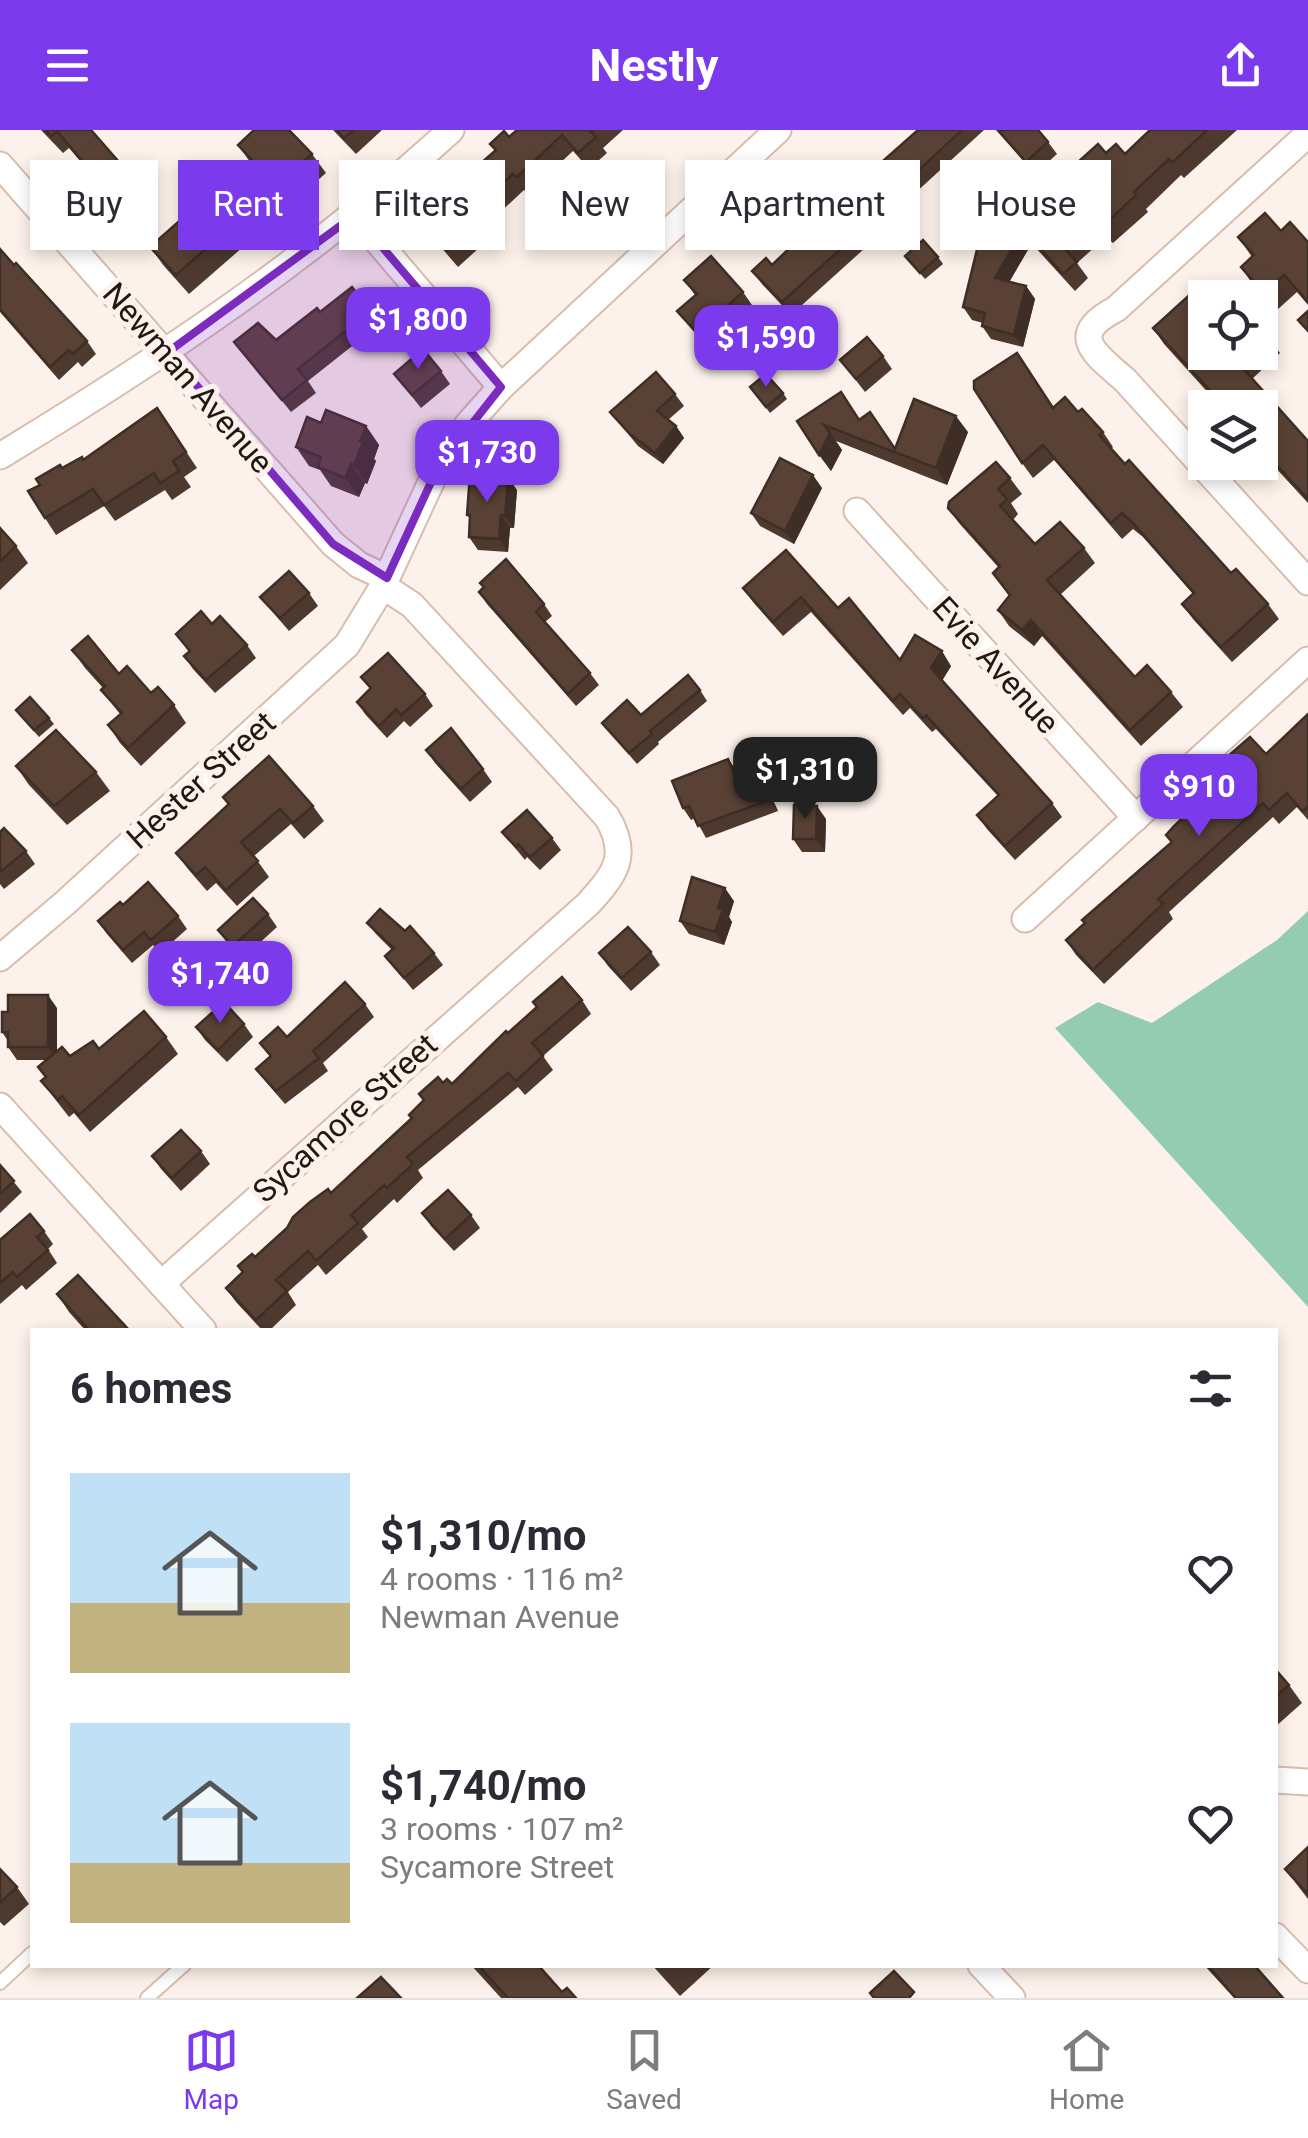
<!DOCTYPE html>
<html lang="en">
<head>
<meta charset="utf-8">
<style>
	body { margin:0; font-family:Roboto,sans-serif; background:#f7f7f7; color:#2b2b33; height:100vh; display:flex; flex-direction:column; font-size:38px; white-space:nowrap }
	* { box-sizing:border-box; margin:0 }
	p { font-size:32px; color:#7c7c81 }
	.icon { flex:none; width:55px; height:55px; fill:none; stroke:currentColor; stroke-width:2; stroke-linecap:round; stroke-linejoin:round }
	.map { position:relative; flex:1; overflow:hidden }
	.sheet { position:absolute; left:30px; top:1198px; width:1248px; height:640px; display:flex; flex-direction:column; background:#fff; border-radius:0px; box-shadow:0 5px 15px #0003 }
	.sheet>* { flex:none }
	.banner { position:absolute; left:30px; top:30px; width:1250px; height:90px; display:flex; gap:20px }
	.buttons { position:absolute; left:1188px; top:150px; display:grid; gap:20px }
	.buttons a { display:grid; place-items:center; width:90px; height:90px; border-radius:0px; background:#fff; box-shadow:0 5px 15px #0003; font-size:50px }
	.price { position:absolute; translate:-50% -85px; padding:0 22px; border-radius:20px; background:#7c3aed; color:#fff; font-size:32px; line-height:65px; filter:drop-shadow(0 2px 5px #0008) }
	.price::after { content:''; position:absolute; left:50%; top:60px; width:30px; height:22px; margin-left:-15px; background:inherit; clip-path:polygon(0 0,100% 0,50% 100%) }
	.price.current { background:#222; color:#fff }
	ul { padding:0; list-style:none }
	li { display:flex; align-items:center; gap:30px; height:250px; padding:0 40px }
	li span { display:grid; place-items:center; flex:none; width:280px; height:200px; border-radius:0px; color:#555 }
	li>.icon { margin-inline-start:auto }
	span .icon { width:120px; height:120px; fill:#fffc; stroke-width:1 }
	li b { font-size:42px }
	h2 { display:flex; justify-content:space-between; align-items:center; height:120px; padding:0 40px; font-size:42px }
	.chip { padding:0 35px; border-radius:0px; background:#fff; box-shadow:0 5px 15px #0003; font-size:35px; line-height:90px }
	.chip.current { background:#7c3aed; color:#fff }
	header { display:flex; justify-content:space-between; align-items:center; height:130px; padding:0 40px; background:#7c3aed; color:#fff; font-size:45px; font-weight:700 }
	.menu { display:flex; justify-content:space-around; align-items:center; height:140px; border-top:2px solid #e1e1e2; background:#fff; font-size:28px; color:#7c7c81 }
	.menu a { display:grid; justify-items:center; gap:5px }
	.menu .current { color:#7c3aed }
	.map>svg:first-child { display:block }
	.forest { fill:#94ccb2 }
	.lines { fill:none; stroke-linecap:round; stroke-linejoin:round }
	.lane-casing { stroke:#d8bdad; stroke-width:16 }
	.street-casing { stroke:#d8bdad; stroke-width:29 }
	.lane { stroke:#fff; stroke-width:12 }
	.street { stroke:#fff; stroke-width:25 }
	.wall { fill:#4d392e }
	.shaded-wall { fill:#3e2e25 }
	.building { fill:#594235; stroke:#3e2e25; stroke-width:2.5 }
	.marked { fill:#7b2cbf; fill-opacity:0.2; stroke:#7b2cbf; stroke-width:8; stroke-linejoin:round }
	.labels { text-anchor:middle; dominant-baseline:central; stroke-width:10; stroke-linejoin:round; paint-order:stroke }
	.street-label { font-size:32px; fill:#211812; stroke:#fdf2eb }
</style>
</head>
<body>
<header><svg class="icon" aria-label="menu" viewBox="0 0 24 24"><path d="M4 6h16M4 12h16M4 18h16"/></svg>Nestly<svg class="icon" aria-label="share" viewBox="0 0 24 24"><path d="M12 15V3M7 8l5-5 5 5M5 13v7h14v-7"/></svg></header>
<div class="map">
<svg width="1308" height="1868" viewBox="0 0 1308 1868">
	<rect width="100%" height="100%" fill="#fdf2eb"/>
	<polygon class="forest" points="1308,781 1308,1177 1055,898 1098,872 1152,893 1277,810"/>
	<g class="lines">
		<g class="lane-casing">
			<g id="lane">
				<polyline points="0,1853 32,1823"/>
				<polyline points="147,1868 184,1835"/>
			</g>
		</g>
		<g class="street-casing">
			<g id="street">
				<path d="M1308,4l-192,175c-50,26 -21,45 9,71l183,202"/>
				<polyline points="0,35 333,414 359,435 387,448"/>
				<polyline points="355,85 501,257"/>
				<path d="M0,326c160,-97 313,-199 451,-326"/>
				<polyline points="857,381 1136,688"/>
				<polyline points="1025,789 1308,530"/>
				<polyline points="0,828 65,773 347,515 383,456 438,337 468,294 501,257 778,0"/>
				<polyline points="0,976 203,1200"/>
				<path d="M161,1154l427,-380c27,-30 42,-48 19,-87l-195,-212 -29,-19"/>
				<polyline points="1275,1650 1308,1652"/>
				<polyline points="1275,1806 1308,1840"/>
				<polyline points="981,1835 1012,1868"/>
			</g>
		</g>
		<use href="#lane" class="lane"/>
		<use href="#street" class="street"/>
	</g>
	<g class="wall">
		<polygon points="41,0 91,0 133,48 145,65 124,83 91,51 79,34 81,32 69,18 63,23"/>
		<polygon points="333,0 382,0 356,24"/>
		<polygon points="517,0 623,0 603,18 607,23 589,39 573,21 528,63 524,60 493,89 500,99 458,137 433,108 422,92 481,38 495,20 490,14 509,7"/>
		<polygon points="918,0 984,0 913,65 884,30"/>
		<polygon points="996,0 1028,0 1048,12 1057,24 1035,44"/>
		<polygon points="1150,0 1237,0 1184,48 1181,45 1146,79 1148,82 1113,113 1106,107 1077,133 1088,148 1075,161 1024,105 1013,88 1065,77 1093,53 1078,32 1106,23 1125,24"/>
		<polygon points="238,15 312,24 326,43 279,84 255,59 242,40 250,32"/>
		<polygon points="815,84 877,86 886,99 791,185 762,154 752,141 772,135 819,90"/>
		<polygon points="229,98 243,117 189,164 164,136 150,117"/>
		<polygon points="989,99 1020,105 1029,118 1009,152 1026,156 1035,169 1023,217 991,209 982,196 983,193 972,190 963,177"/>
		<polygon points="1281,101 1308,112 1308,175 1297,162 1277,180 1253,155 1241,137 1252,127 1238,107"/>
		<polygon points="0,119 87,211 96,224 82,237 78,232 59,250 0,182"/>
		<polygon points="905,126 938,127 943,134 925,149"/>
		<polygon points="684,150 743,162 752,175 706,216 677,181 695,165"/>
		<polygon points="371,181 380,194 308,251 316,263 291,282 234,212 276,210 320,182"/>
		<polygon points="1260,197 1280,223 1252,249 1308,311 1308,373 1272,334 1261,318 1264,315 1260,311 1260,278 1222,278 1164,214 1153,198 1205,222 1260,222"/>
		<polygon points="883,226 892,239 865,262 840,230"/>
		<polygon points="441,241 450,254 421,278 394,244"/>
		<polygon points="750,257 783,263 787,269 770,283"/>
		<polygon points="675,264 684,276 668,290 676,296 684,308 663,334 638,316 610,282"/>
		<polygon points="157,278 197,338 184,347 191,357 172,370 165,360 115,391 104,376 56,405 45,388 40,355 62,338 83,330"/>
		<polygon points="1053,278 1078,282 1103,302 1113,317 1111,319 1231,443 1268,474 1279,489 1232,532 1193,489 1182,474 1193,464 1143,407 1133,399 1122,409 1054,330 1033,348 1022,333"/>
		<polygon points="860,289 895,319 968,302 947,355 836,311 842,320 831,341 797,291"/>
		<polygon points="321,293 366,296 379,315 374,329 376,331 367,354 365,353 359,367 331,356 320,340 309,336 296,317"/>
		<polygon points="1010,348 1022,364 1011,373 1018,384 1013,390 1035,414 1084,418 1095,433 1060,465 1135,547 1171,562 1183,577 1141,616 1042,506 1034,516 1009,496 998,480 1009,466 993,443 999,438 959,393 948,378"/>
		<polygon points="822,358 794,414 760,396 751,383"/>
		<polygon points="517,360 514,398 510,398 508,422 478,420 469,407 470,389 467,385"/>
		<polygon points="0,398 16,416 28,433 0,460"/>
		<polygon points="786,420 838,478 900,530 951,536 942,551 1052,673 1062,687 1015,730 987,699 977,685 998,666 936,599 932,602 910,578 903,585 811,482 783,506 753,472 743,458"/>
		<polygon points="483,458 544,474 552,486 545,492 590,543 599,555 576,576 487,474 479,462"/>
		<polygon points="309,463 318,476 289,501 270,479 260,467"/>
		<polygon points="212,494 247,515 256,528 215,563 193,539 184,526 189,522 176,504"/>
		<polygon points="72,520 119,544 174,575 186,593 141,636 120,613 108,595 120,584 101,560 103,558 85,538"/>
		<polygon points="361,547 425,564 433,576 410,597 404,591 387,608 365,584 357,572 370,559"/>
		<polygon points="700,560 707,571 658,612 659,614 637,634 602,593 641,585"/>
		<polygon points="16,580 49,588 54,594 39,607"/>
		<polygon points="1308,584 1308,690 1297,677 1279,694 1273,687 1169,782 1173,789 1104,854 1076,825 1066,810 1084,793 1082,790 1172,713 1166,705 1197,682 1241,643 1228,626 1266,624"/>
		<polygon points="426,620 483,639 492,652 470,672 435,633"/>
		<polygon points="728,629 736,640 742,654 767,658 778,681 706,708 695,688 691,690 683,678"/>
		<polygon points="16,636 96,642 110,661 67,695 29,655"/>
		<polygon points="223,667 313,676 324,691 304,709 291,694 254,726 269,747 237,776 216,753 207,761 188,739 176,723 228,675"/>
		<polygon points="826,689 825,722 802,722 793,709"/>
		<polygon points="0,702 26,721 35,734 4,759 0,754"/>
		<polygon points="502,702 552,708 561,720 540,740 527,727 525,730"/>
		<polygon points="734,771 729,787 732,792 724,815 689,804 680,791"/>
		<polygon points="268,784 277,797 242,829 227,813 218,800"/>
		<polygon points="178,786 187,799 160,823 153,815 132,833 107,804 98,791"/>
		<polygon points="367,793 405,801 434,823 443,835 413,860 385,826 392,820 376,804"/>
		<polygon points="651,822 660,835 631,861 608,836 599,823"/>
		<polygon points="582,870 591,884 543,926 553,940 525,965 518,957 418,1040 423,1048 397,1073 394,1069 362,1099 368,1107 326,1145 318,1135 288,1162 296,1175 270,1200 262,1200 236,1172 226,1158 242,1142 238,1136 255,1127 331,1063 411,988 424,970 419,964 443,953 452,954 508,903"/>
		<polygon points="365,874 374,887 323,933 328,941 285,974 266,952 256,939 270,927 260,913 287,907"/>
		<polygon points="57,878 57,921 70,926 99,919 166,907 178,924 90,1002 74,983 69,987 41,951 46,948 38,937 46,930 17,930 8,917 8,911 2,902"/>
		<polygon points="244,894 253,907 227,932 205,910 196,897"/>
		<polygon points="201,1021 210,1034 181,1061 161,1039 152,1026"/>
		<polygon points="0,1035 22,1062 0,1083"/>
		<polygon points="422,1083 471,1085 480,1098 454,1121 431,1096"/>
		<polygon points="44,1101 53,1114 48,1119 57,1133 26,1160 22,1155 0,1174 0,1110"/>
		<polygon points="57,1164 129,1200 85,1200 69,1182"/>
		<polygon points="1275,1539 1289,1555 1302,1573 1275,1597"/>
		<polygon points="1308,1717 1308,1769 1285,1739"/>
		<polygon points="0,1739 17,1757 29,1774 4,1796 0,1792"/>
		<polygon points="471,1835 538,1835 562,1862 576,1868 501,1868"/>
		<polygon points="652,1835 714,1835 680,1866"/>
		<polygon points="1204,1835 1254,1835 1283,1868 1234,1868"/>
	</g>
	<g class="shaded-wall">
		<polygon points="1020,105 1029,118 1004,161 995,148"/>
		<polygon points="1026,156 1035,169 1023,217 1014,205"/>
		<polygon points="956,286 968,302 947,355 936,338"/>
		<polygon points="366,296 379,315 374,329 376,331 367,354 354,335"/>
		<polygon points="676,296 684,308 663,334 655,323"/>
		<polygon points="830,303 842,320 831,341 819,325"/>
		<polygon points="351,334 365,353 359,367 345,348"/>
		<polygon points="813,345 822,358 794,414 785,401"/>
		<polygon points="508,347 517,360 514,398 505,386"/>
		<polygon points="501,385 510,398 508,422 499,409"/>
		<polygon points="1031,490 1042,506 1034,516 1022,500"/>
		<polygon points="942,521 951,536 941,552 931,538"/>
		<polygon points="728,629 736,640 747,667 739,656"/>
		<polygon points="759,646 767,658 778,681 769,670"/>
		<polygon points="817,676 826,689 825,722 816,709"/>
		<polygon points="725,758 734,771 729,787 732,792 724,815 715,802 718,778"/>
		<polygon points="48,865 57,878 57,930 48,917"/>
	</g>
	<g class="building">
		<polygon points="45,0 91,0 133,48 112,66 79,34 82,31 57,1 51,6"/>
		<polygon points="254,0 289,0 312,24 265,65 242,40 252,30 238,15"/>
		<polygon points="337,0 353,0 344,8"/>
		<polygon points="517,0 594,0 591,2 596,7 578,23 562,5 517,47 513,44 481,74 489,83 447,121 422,92 481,38 479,35 496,20 490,14 504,1 509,7"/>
		<polygon points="918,0 962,0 905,53 884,30"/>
		<polygon points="998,0 1038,0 1048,12 1026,32"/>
		<polygon points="1150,0 1207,0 1173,32 1169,29 1134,62 1136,65 1102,97 1094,90 1064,118 1077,132 1063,144 1013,88 1047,57 1065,77 1094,51 1078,32 1098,14 1106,23 1116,14 1125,24"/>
		<polygon points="847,54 877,86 782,172 752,141 766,128 772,135 820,89 815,84"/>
		<polygon points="204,69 229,98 176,145 150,117"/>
		<polygon points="1265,83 1281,101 1290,92 1308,112 1308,172 1284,145 1264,163 1241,137 1254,125 1238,107"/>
		<polygon points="994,90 1020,105 995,148 1026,156 1014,205 982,196 985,183 963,177 983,95 989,99"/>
		<polygon points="923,110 938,127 920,143 905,126"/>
		<polygon points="0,119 14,135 16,133 87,211 73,224 69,220 50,237 0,179"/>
		<polygon points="711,126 743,162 697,203 677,181 697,164 684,150"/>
		<polygon points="352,157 371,181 298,239 307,250 282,270 234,212 258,193 276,210 317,178 320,182"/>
		<polygon points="1195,160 1205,171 1205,222 1253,222 1240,235 1308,311 1308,369 1261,318 1264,315 1260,309 1260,278 1226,278 1153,198"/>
		<polygon points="1308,181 1308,201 1298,190"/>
		<polygon points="1260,197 1269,207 1260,216"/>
		<polygon points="867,207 883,226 856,249 840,230"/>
		<polygon points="423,219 441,241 412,265 394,244"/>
		<polygon points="1017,223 1053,278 1065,267 1078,282 1082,279 1103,302 1099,305 1125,334 1129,330 1231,443 1236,439 1268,474 1221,517 1182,474 1194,463 1132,392 1122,383 1111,393 1043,315 1022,333 974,259 974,251"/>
		<polygon points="656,242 675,264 657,281 676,296 655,323 630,304 610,282"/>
		<polygon points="766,244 783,263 766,277 750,257"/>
		<polygon points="841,262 859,290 870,282 895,319 914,269 956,286 936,338 824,295 830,303 819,325 797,291"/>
		<polygon points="157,278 186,322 173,331 179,341 160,353 154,343 104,375 93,359 45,388 28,361 40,355 36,349 60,335 62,338 82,327 83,330"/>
		<polygon points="326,280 366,296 360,311 363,312 354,335 351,334 345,348 318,337 321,327 296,317 307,287 321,293"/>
		<polygon points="780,328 813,345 785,401 751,383"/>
		<polygon points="996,332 1010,348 998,359 1007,369 1000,376 1035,414 1060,392 1084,418 1047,450 1135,547 1147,535 1171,562 1130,600 1031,490 1022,500 998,480 1010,465 993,443 1000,436 948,378 949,372"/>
		<polygon points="470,344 508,347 505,386 501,385 499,409 469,407 470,385 467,385"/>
		<polygon points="0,398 16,416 0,432"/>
		<polygon points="786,420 838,478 849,468 900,530 915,505 942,521 931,538 1052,673 1005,716 977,685 999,665 926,585 923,588 900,564 893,571 801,467 773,492 743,458"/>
		<polygon points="506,429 544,474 536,482 590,543 568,564 479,462 484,457 480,453"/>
		<polygon points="289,441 309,463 280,488 260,467"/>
		<polygon points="201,481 212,494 220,486 247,515 206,550 184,526 190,521 176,504"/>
		<polygon points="88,506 119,544 127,536 151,563 158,557 174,575 128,618 108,595 122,583 101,560 105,556 72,520"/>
		<polygon points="388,523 425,564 401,585 396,579 379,596 357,572 371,558 361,547"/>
		<polygon points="688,545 700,560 650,601 652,604 629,623 602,593 627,570 641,585"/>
		<polygon points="30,567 49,588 34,600 16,580"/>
		<polygon points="1308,584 1308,677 1302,681 1287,663 1269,680 1263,673 1158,769 1163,774 1093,840 1066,810 1085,793 1082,790 1172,712 1166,705 1174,696 1193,678 1197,682 1242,642 1228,626 1250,607 1266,624"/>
		<polygon points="451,598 483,639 461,659 426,620"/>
		<polygon points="56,600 96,642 54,676 16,636"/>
		<polygon points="269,626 313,676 293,693 280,679 241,712 258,731 226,760 205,737 196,745 176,723 229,674 223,667"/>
		<polygon points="728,629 739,656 759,646 769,670 698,696 689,676 683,678 672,651"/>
		<polygon points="794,675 817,676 816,709 793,709"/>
		<polygon points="527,680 552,708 530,727 518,714 516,717 502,702"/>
		<polygon points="4,698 26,721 0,742 0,702"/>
		<polygon points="692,747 725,758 718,778 723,780 715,802 680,791"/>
		<polygon points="148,752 178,786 151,810 144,802 123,820 98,791 120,772 123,775"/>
		<polygon points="253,768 268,784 233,816 218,800"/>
		<polygon points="380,779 405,801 410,796 434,823 404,848 385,826 394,818 367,793"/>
		<polygon points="628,797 651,822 622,848 599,823"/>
		<polygon points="562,847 582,870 532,913 543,926 516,951 508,943 407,1027 413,1034 387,1058 384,1055 351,1085 358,1093 316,1131 308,1121 276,1150 287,1161 256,1190 226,1158 243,1142 238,1136 252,1124 255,1127 287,1098 293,1087 310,1072 328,1059 331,1063 412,988 409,985 424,970 419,964 438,947 443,953 447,949 452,954 506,901 508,903 537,877 533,872"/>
		<polygon points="345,852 365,874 313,921 319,928 276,961 256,939 271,926 260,913 278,897 287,907"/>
		<polygon points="8,865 48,865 48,917 8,917 8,902 2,902 2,882 8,882"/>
		<polygon points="224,872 244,894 218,920 196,897"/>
		<polygon points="144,881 166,907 79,985 62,966 58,970 41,951 46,947 38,937 62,917 70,926 93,911 99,919"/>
		<polygon points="181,1000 201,1021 172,1048 152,1026"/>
		<polygon points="0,1035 14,1051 0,1064"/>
		<polygon points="448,1060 471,1085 445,1109 422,1083"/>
		<polygon points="30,1084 44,1101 37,1107 48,1120 17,1147 13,1142 0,1153 0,1110"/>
		<polygon points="78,1145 129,1200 89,1200 57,1164"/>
		<polygon points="1275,1539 1289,1555 1275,1567"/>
		<polygon points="1308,1717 1308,1764 1285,1739"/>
		<polygon points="0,1739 17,1757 0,1773"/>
		<polygon points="478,1835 538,1835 562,1862 567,1858 576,1868 508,1868"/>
		<polygon points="1207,1835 1254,1835 1283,1868 1236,1868"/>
		<polygon points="894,1841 914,1862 909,1868 874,1868 870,1863"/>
		<polygon points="381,1847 401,1868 357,1868"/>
	</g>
	<path class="marked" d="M355,85l146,172 -63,80 -51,111 -54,-34 -165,-192z"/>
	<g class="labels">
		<g class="street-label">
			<text transform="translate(188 248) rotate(49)">Newman Avenue</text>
			<text transform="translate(996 535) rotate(48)">Evie Avenue</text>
			<text transform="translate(201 650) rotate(-42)">Hester Street</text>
			<text transform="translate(345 988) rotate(-42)">Sycamore Street</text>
		</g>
	</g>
</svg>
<div class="buttons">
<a><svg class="icon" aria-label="locate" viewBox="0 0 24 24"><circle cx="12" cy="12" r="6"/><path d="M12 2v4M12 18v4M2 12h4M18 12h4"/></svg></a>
<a><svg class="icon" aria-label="layers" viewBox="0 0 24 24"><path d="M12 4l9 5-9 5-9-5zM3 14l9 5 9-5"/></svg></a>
</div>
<b class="price" style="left:418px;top:242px">$1,800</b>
<b class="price" style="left:766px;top:260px">$1,590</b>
<b class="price" style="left:487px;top:375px">$1,730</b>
<b class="price current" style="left:805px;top:692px">$1,310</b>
<b class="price" style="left:1199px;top:709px">$910</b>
<b class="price" style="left:220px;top:896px">$1,740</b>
<div class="banner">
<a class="chip">Buy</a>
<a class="chip current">Rent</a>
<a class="chip">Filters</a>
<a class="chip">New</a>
<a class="chip">Apartment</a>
<a class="chip">House</a>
</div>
<section class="sheet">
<h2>6 homes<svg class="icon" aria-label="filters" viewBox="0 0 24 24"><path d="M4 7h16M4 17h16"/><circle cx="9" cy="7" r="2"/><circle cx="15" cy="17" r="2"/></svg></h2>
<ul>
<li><span style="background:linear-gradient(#bfe0f5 65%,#c2b280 0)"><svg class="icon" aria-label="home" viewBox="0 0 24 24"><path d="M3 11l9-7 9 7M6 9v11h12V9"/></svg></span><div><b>$1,310/mo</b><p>4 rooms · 116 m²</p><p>Newman Avenue</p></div><svg class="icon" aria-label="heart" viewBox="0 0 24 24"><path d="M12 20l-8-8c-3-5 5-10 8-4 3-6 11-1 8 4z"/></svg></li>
<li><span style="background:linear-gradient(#bfe0f5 70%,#c2b280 0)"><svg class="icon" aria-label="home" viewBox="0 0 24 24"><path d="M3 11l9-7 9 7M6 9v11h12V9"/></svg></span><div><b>$1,740/mo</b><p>3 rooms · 107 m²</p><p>Sycamore Street</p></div><svg class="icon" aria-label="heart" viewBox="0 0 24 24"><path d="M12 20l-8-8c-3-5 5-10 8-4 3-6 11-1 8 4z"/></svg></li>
</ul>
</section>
</div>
<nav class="menu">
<a class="current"><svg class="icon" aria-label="map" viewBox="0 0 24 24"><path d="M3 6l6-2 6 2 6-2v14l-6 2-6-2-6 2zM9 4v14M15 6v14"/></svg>Map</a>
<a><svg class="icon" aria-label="saved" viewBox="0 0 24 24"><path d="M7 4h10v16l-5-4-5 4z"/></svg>Saved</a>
<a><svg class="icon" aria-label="home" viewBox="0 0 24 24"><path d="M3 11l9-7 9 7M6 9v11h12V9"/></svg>Home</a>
</nav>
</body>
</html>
